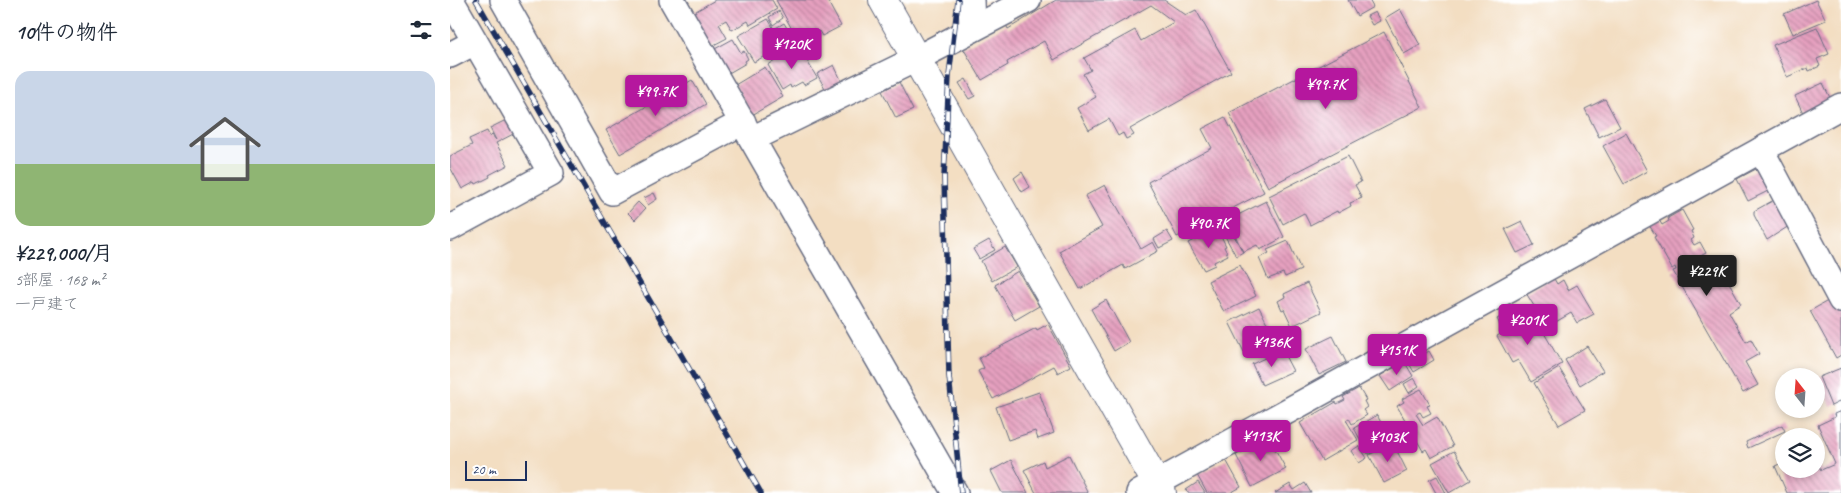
<!DOCTYPE html>
<html lang="ja">
<head>
<meta charset="utf-8">
<style>
	body { margin:0; font-family:Caveat,"Klee One",sans-serif; background:#f2f2f3; color:#1f2937; height:100vh; display:flex; flex-direction:column; font-size:19px; white-space:nowrap }
	* { box-sizing:border-box; margin:0 }
	p { font-size:16px; color:#747a83 }
	.icon { flex:none; width:28px; height:28px; fill:none; stroke:currentColor; stroke-width:2; stroke-linecap:round; stroke-linejoin:round }
	.map { position:relative; flex:1; overflow:hidden }
	.sheet { display:flex; flex-direction:column; background:#fff; width:450px }
	.sheet>* { flex:none }
	.needle { width:32px; rotate:343deg }
	.tools { position:absolute; left:1325px; top:368px; display:grid; gap:10px }
	.tools a { display:grid; place-items:center; width:50px; height:50px; border-radius:50%; background:#fff; box-shadow:0 2px 8px #0003; font-size:25px }
	.scale { position:absolute; left:15px; bottom:12px; width:62px; box-sizing:border-box; padding-left:5px; border:2px solid #1b2f5e; border-top:0; font-size:14px; line-height:18px; white-space:nowrap; color:#1b2f5e; -webkit-text-stroke:4px #fff; paint-order:stroke }
	.price { position:absolute; translate:-50% -42px; padding:0 11px; border-radius:5px; background:#b5179e; color:#fff; font-size:16px; line-height:32px; filter:drop-shadow(0 1px 2px #0008) }
	.price::after { content:''; position:absolute; left:50%; top:30px; width:15px; height:11px; margin-left:-8px; background:inherit; clip-path:polygon(0 0,100% 0,50% 100%) }
	.price.active { background:#222; color:#fff }
	ul { padding:0; list-style:none }
	li { display:grid; align-content:center; gap:10px; height:265px; padding:0 15px }
	li span { display:grid; place-items:center; height:155px; border-radius:15px; color:#555 }
	li>.icon { margin-inline-start:auto }
	span .icon { width:90px; height:90px; fill:#fffc; stroke-width:1 }
	li b { font-size:21px }
	h2 { display:flex; justify-content:space-between; align-items:center; height:60px; padding:0 15px; font-size:21px }
	main { display:flex; flex:1; min-height:0 }
	.map>svg:first-child { display:block }
	.building { fill:url(#building-back-hatch) }
	.lines { fill:none; stroke-linecap:round; stroke-linejoin:round }
	.minor-casing { stroke:#676c81; stroke-width:28 }
	.tertiary-casing { stroke:#676c81; stroke-width:30 }
	.minor { stroke:#fff; stroke-width:25 }
	.tertiary { stroke:#fff; stroke-width:28 }
	.rail-casing { stroke:#1b2f5e; stroke-width:5.5 }
	.rail { stroke:#fff; stroke-width:4; stroke-dasharray:11; stroke-linecap:butt }
</style>
</head>
<body>
<main>
<section class="sheet">
<h2>10件の物件<svg class="icon" aria-label="filters" viewBox="0 0 24 24"><path d="M4 7h16M4 17h16"/><circle cx="9" cy="7" r="2"/><circle cx="15" cy="17" r="2"/></svg></h2>
<ul>
<li><span style="background:linear-gradient(#c9d6e8 60%,#8fb573 0)"><svg class="icon" aria-label="home" viewBox="0 0 24 24"><path d="M3 11l9-7 9 7M6 9v11h12V9"/></svg></span><div><b>¥229,000/月</b><p>5部屋 · 168 m²</p><p>一戸建て</p></div></li>
</ul>
</section>
<div class="map">
<svg width="1391" height="493" viewBox="0 0 1391 493">
	<defs>
		<pattern id="building-back-hatch" width="6" height="6" patternUnits="userSpaceOnUse" patternTransform="scale(1.25)"><rect width="6" height="6" fill="#e6a0bf"/><path d="M-1 5l2 2M0 0l6 6M5-1l2 2" fill="none" stroke="#ba839e"/></pattern>
	</defs>
	<rect width="100%" height="100%" fill="#fff"/>
	<filter id="ink" filterUnits="userSpaceOnUse"><feTurbulence type="fractalNoise" baseFrequency=".02" numOctaves="2"/><feDisplacementMap in="SourceGraphic" scale="10" xChannelSelector="R" yChannelSelector="G"/><feConvolveMatrix kernelMatrix="1 2 1 2 8 2 1 2 1" color-interpolation-filters="sRGB"/></filter>
	<filter id="wash" filterUnits="userSpaceOnUse"><feTurbulence type="fractalNoise" baseFrequency=".0096" numOctaves="4" result="noise"/><feDisplacementMap in="SourceGraphic" scale="20" xChannelSelector="R" yChannelSelector="G"/><feGaussianBlur stdDeviation="1.12" result="paint"/><feColorMatrix in="noise" values="0 0 0 0 0 0 0 0 0 0 0 0 0 0 0 0 0 1.4 0 .05"/><feComposite in="paint" operator="in"/></filter>
	<g filter="url(#wash)">
		<rect width="100%" height="100%" fill="#f3dec2"/>
		<g id="blocks">
			<g class="building">
				<polygon points="265,0 322,0 327,9 300,25 298,21 282,30 276,20 269,24 277,38 260,47 241,14"/>
				<polygon points="326,0 377,0 391,26 372,36 369,31 349,42"/>
				<polygon points="606,0 714,0 736,15 746,10 781,72 680,129 684,135 676,139 673,133 668,136 659,119 639,130 627,108 646,97 633,74 641,70 634,58 685,30 691,41 724,22 701,5 604,60 594,41 557,62 558,65 532,80 513,48 556,25 558,29"/>
				<polygon points="898,0 919,0 923,7 907,16"/>
				<polygon points="1366,0 1376,20 1343,34 1334,14"/>
				<polygon points="950,9 970,45 954,54 935,18"/>
				<polygon points="329,11 333,18 323,25 319,17"/>
				<polygon points="925,12 930,21 922,25 917,16"/>
				<polygon points="318,19 324,29 334,23 344,40 304,62 288,36"/>
				<polygon points="1367,27 1379,54 1367,59 1370,66 1359,71 1358,68 1337,77 1323,45"/>
				<polygon points="934,32 972,107 818,187 779,113"/>
				<polygon points="283,39 291,53 294,51 298,59 295,61 296,63 277,74 263,50"/>
				<polygon points="349,47 367,78 354,85 352,82 341,88 340,85 332,90 318,65"/>
				<polygon points="384,65 392,82 376,90 367,74"/>
				<polygon points="315,67 333,97 302,115 285,85"/>
				<polygon points="516,79 525,96 519,99 509,83"/>
				<polygon points="242,80 256,104 170,154 156,130"/>
				<polygon points="449,82 463,110 446,118 432,91"/>
				<polygon points="1373,83 1381,100 1353,113 1345,96"/>
				<polygon points="1155,99 1170,127 1149,137 1135,109"/>
				<polygon points="62,117 69,131 46,143 58,165 39,175 40,177 26,184 25,182 12,189 0,167 0,156 22,145 19,139 37,131 40,137 42,135 46,140 40,128"/>
				<polygon points="775,117 814,192 727,237 698,182 762,148 752,129"/>
				<polygon points="1176,133 1197,171 1174,184 1153,146"/>
				<polygon points="898,156 911,182 905,185 912,198 900,203 901,206 888,213 887,211 860,225 854,213 833,224 819,196"/>
				<polygon points="1306,169 1318,191 1298,201 1287,179"/>
				<polygon points="572,172 580,187 572,192 564,178"/>
				<polygon points="655,185 691,249 703,242 708,251 675,269 673,265 630,289 609,251 652,227 635,196"/>
				<polygon points="204,193 207,199 198,205 194,198"/>
				<polygon points="1324,200 1339,226 1317,240 1304,215 1304,211"/>
				<polygon points="816,201 834,237 810,250 807,245 793,252 778,220"/>
				<polygon points="188,202 195,209 185,220 178,213"/>
				<polygon points="1232,210 1243,230 1241,231 1244,238 1241,240 1244,245 1250,242 1256,253 1243,260 1255,281 1260,278 1263,284 1276,277 1291,304 1279,312 1296,342 1301,339 1309,354 1295,362 1308,385 1293,393 1223,271 1226,270 1225,267 1222,269 1204,237 1206,236 1199,225 1209,220 1212,225 1219,221 1218,218"/>
				<polygon points="1072,221 1084,245 1067,253 1055,229"/>
				<polygon points="778,225 793,252 786,256 771,229"/>
				<polygon points="767,228 776,246 774,247 778,255 764,262 765,265 754,270 738,243"/>
				<polygon points="717,231 723,241 709,248 704,239"/>
				<polygon points="539,240 545,250 529,259 523,249"/>
				<polygon points="838,241 851,270 835,277 833,273 818,279 809,258 819,253 817,250"/>
				<polygon points="555,247 567,267 542,281 531,261"/>
				<polygon points="790,265 806,296 774,312 758,281"/>
				<polygon points="568,271 589,306 565,320 545,285"/>
				<polygon points="1103,277 1107,284 1113,280 1118,290 1127,285 1144,314 1127,323 1121,313 1097,327 1076,293"/>
				<polygon points="857,283 871,312 842,326 834,309 832,310 828,301 835,297 834,294"/>
				<polygon points="1383,298 1391,313 1391,355 1386,358 1360,311"/>
				<polygon points="656,300 679,342 664,351 641,309"/>
				<polygon points="809,307 824,337 794,352 779,322"/>
				<polygon points="1058,313 1065,325 1083,314 1112,364 1081,382 1068,360 1062,363 1047,336 1054,332 1047,319"/>
				<polygon points="598,324 621,366 608,373 604,366 543,399 528,371 534,368 529,358 586,328 587,330"/>
				<polygon points="883,336 896,362 869,375 856,349"/>
				<polygon points="1137,346 1153,371 1130,385 1115,360"/>
				<polygon points="832,350 843,371 812,385 802,364"/>
				<polygon points="972,351 974,354 979,351 984,360 964,372 957,360"/>
				<polygon points="954,361 963,376 940,391 930,376"/>
				<polygon points="1109,368 1135,410 1109,425 1084,383"/>
				<polygon points="1391,368 1391,401 1381,406 1369,377"/>
				<polygon points="964,378 969,386 959,393 954,384"/>
				<polygon points="909,388 916,400 914,401 917,407 913,410 917,415 902,424 899,418 896,420 908,440 872,461 850,423 886,402 887,404 895,400 893,397"/>
				<polygon points="971,389 980,405 977,406 981,413 973,417 970,412 966,414 973,425 987,417 1003,446 981,458 976,449 973,451 947,406 954,402 952,399"/>
				<polygon points="589,392 604,433 588,439 585,431 558,440 546,407"/>
				<polygon points="1391,411 1391,493 1337,493 1325,466 1334,462 1334,469 1366,469 1366,460 1371,470 1385,464 1368,425 1385,417 1384,414"/>
				<polygon points="927,415 937,434 935,435 939,443 918,454 904,428"/>
				<polygon points="1332,425 1335,431 1298,448 1296,442"/>
				<polygon points="819,438 836,469 802,487 786,455"/>
				<polygon points="943,443 957,471 934,483 919,455"/>
				<polygon points="909,446 917,458 909,463 901,451"/>
				<polygon points="1004,451 1021,480 999,493 982,463"/>
				<polygon points="619,455 638,493 586,493 574,470 593,461 595,467"/>
				<polygon points="561,460 578,493 552,493 541,471"/>
				<polygon points="776,460 791,487 780,493 757,493 747,475"/>
				<polygon points="987,476 996,493 986,493 979,480"/>
				<polygon points="748,482 755,493 738,493 736,490"/>
				<polygon points="855,483 861,493 825,493 840,484 844,490"/>
			</g>
		</g>
	</g>
	<g filter="url(#ink)">
		<use href="#blocks" fill-opacity="0" stroke="#676c81" stroke-width="1"/>
		<g class="lines">
			<g class="minor-casing">
				<g id="minor">
					<polyline points="53,0 162,192 293,122"/>
					<polyline points="222,0 505,493"/>
					<polyline points="521,0 522,29"/>
					<polyline points="0,55 25,42"/>
					<polyline points="302,139 466,59 578,0"/>
					<polyline points="1311,150 1391,300"/>
					<polyline points="0,228 101,173 1,0"/>
					<polyline points="689,493 1391,106"/>
				</g>
			</g>
			<g class="tertiary-casing">
				<polyline id="tertiary" points="433,0 712,493"/>
			</g>
			<use href="#minor" class="minor"/>
			<use href="#tertiary" class="tertiary"/>
			<g class="rail-casing">
				<g id="rail">
					<polyline points="26,0 311,493"/>
					<polyline points="508,0 499,76 494,177 499,376 511,493"/>
				</g>
			</g>
			<use href="#rail" class="rail"/>
		</g>
	</g>
</svg>
<div class="tools">
<a><svg class="needle" viewBox="-14 -14 28 28"><path d="M0-13l5 13h-10z" fill="#e53935"/><path d="M0 13l5-13h-10z" fill="#747a83"/></svg></a>
<a><svg class="icon" aria-label="layers" viewBox="0 0 24 24"><path d="M12 4l9 5-9 5-9-5zM3 14l9 5 9-5"/></svg></a>
</div>
<div class="scale">20 m</div>
<b class="price" style="left:342px;top:70px">¥120K</b>
<b class="price" style="left:876px;top:110px">¥99.7K</b>
<b class="price" style="left:206px;top:117px">¥99.7K</b>
<b class="price" style="left:759px;top:249px">¥90.7K</b>
<b class="price active" style="left:1257px;top:297px">¥229K</b>
<b class="price" style="left:1078px;top:346px">¥201K</b>
<b class="price" style="left:822px;top:368px">¥136K</b>
<b class="price" style="left:947px;top:376px">¥151K</b>
<b class="price" style="left:811px;top:462px">¥113K</b>
<b class="price" style="left:938px;top:463px">¥103K</b>
</div>
</main>
</body>
</html>
